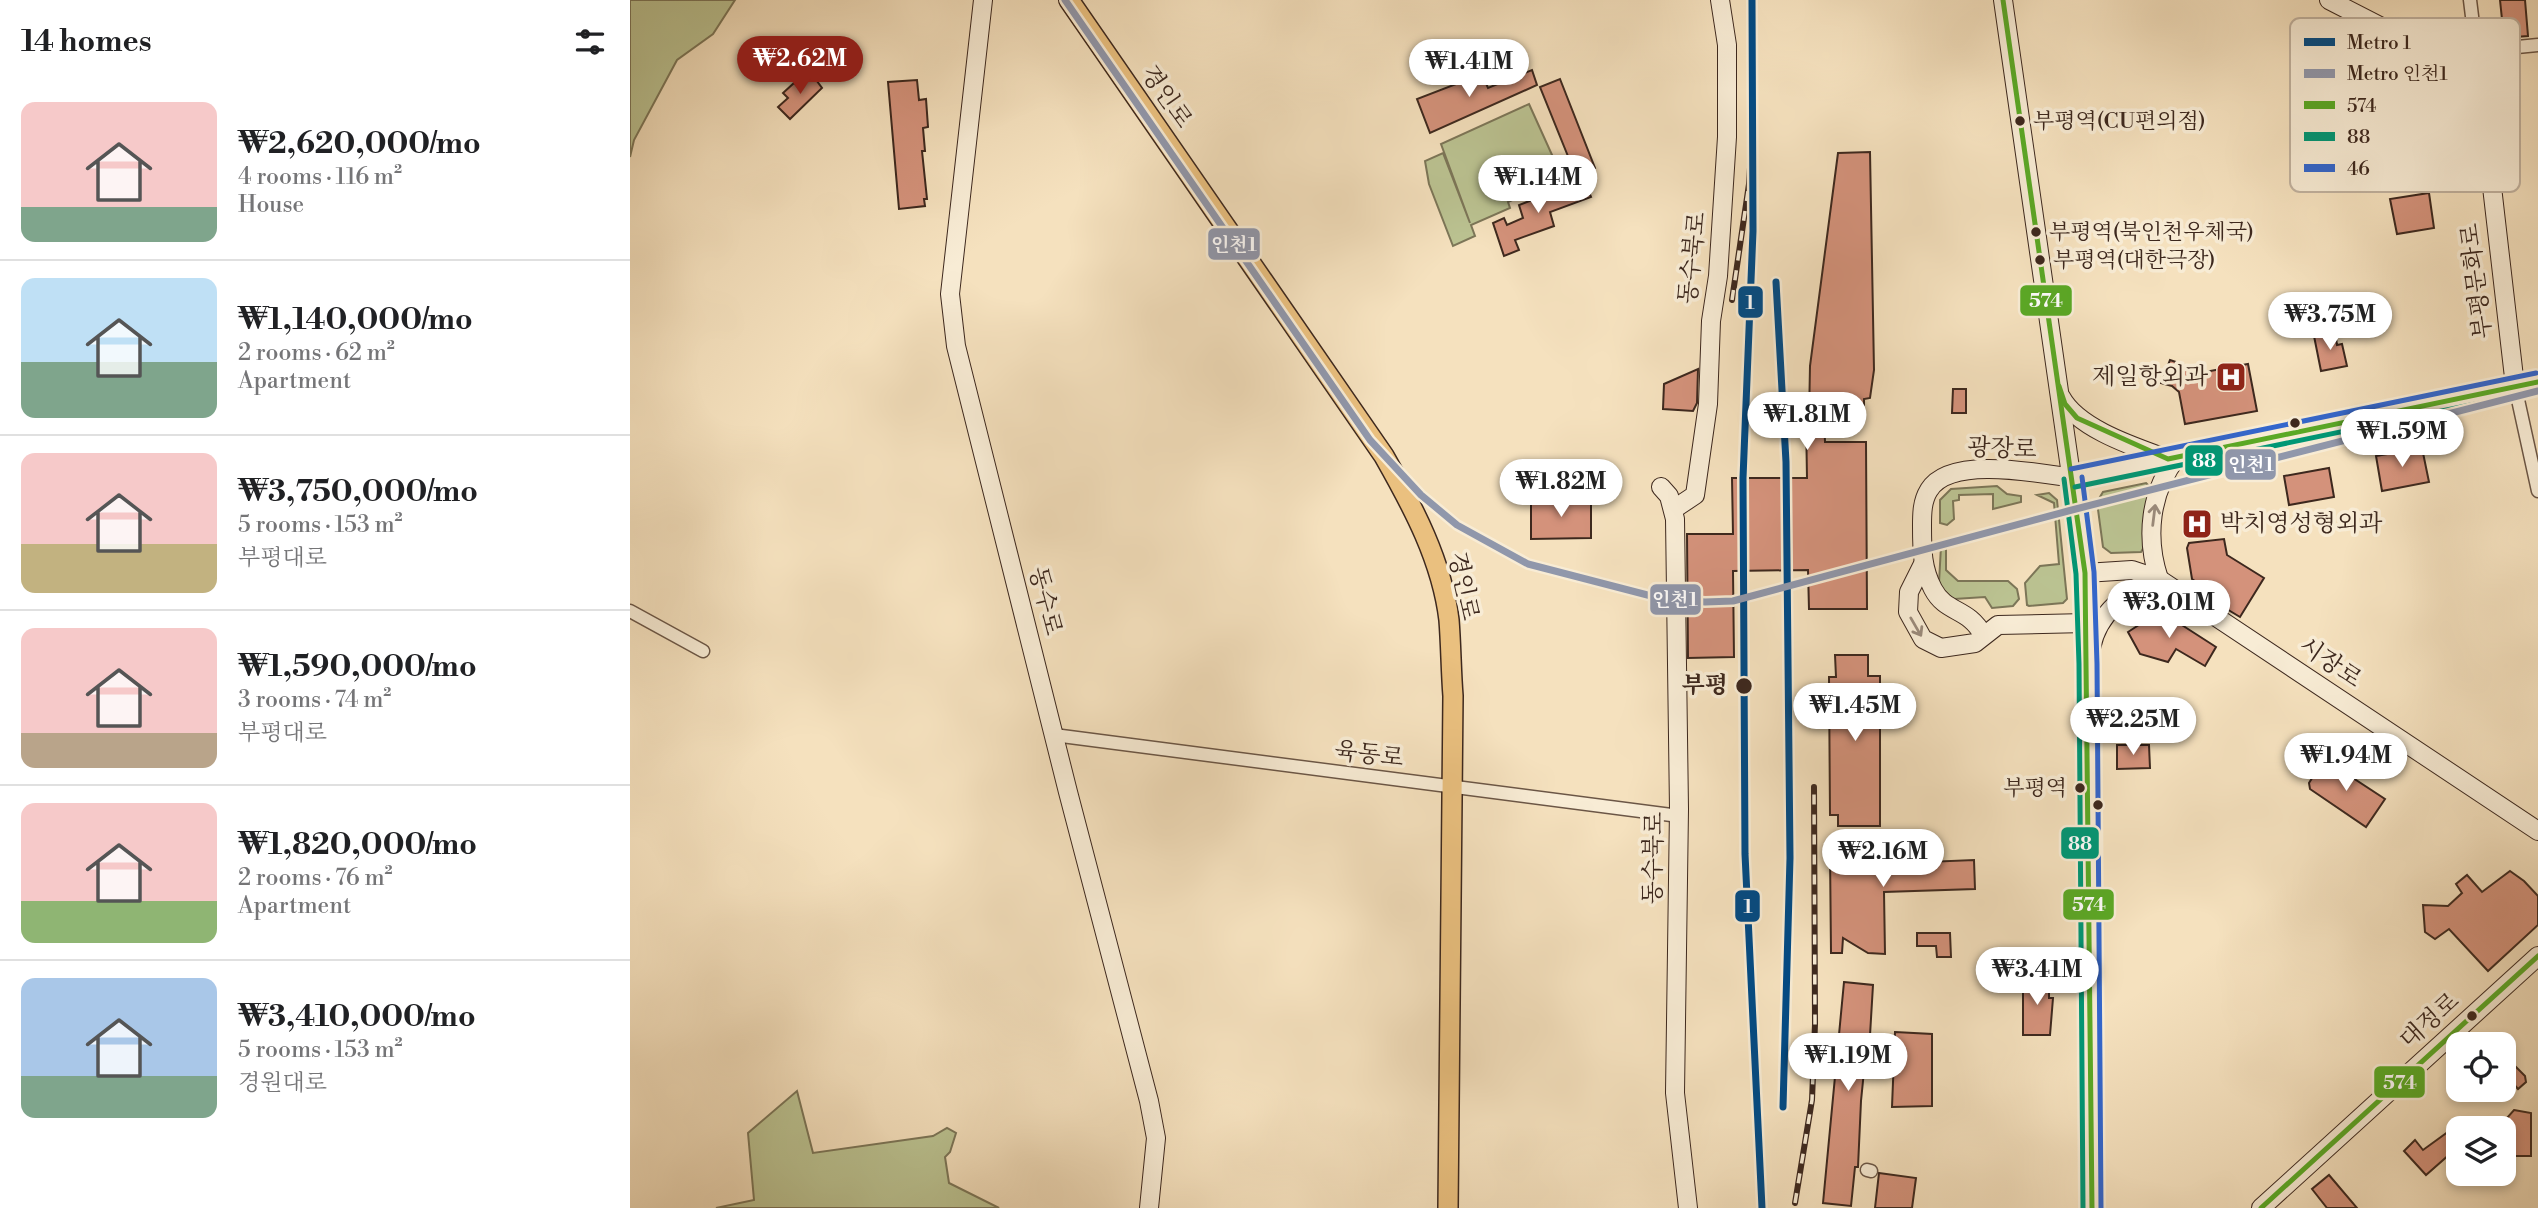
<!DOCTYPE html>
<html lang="en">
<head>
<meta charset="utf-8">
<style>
	body { margin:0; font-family:"Libre Bodoni","Noto Serif KR",serif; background:#f6f6f6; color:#202124; height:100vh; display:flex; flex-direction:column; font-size:26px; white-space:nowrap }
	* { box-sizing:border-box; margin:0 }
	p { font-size:23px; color:#757577 }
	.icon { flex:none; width:38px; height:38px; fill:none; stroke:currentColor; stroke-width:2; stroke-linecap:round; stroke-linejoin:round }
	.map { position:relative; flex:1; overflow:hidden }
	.details { display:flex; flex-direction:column; background:#fff; width:630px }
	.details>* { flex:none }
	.fabs { position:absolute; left:1816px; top:1032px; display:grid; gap:14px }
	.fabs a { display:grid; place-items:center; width:70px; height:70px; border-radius:14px; background:#fff; box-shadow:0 4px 10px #0003; font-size:35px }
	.price { position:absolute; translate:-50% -60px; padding:0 16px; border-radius:24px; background:#fff; color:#222; font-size:23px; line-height:46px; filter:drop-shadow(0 2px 4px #0008) }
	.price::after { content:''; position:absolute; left:50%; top:42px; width:21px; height:16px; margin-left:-10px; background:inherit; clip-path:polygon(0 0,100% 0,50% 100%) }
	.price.on { background:#8f2418; color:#fff }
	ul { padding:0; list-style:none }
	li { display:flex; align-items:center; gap:21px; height:175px; padding:0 21px }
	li+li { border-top:2px solid #e0e0e0 }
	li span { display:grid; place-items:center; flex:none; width:196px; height:140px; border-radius:14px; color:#555 }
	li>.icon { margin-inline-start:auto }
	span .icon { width:84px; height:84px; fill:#fffc; stroke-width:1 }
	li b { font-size:30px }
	h2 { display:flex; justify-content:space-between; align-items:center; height:84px; padding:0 21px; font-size:30px }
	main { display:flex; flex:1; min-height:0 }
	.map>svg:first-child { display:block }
	.green { fill:#bbc392; stroke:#7c7658; stroke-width:2 }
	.building { fill:#d4927b; stroke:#3d281e; stroke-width:2 }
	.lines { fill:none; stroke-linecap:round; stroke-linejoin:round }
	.street-casing { stroke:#6b5646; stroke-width:15 }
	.secondary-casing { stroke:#3d281e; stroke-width:20 }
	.primary-casing { stroke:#3d281e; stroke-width:22 }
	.street { stroke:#f8ecd5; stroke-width:12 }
	.secondary { stroke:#f8ecd5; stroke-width:18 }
	.primary { stroke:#eac07f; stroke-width:19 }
	.rail-casing { stroke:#3d281e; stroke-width:6 }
	.rail { stroke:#f8ecd5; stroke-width:3.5; stroke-dasharray:10; stroke-linecap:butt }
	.bus-1-casing { stroke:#f8ecd5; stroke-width:10 }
	.bus-2-casing { stroke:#f8ecd5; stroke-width:10 }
	.bus-3-casing { stroke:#f8ecd5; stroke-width:10 }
	.bus-1 { stroke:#5aa925; stroke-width:5 }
	.bus-2 { stroke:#009775; stroke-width:5 }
	.bus-3 { stroke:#36c; stroke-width:5 }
	.metro-1-casing { stroke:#f8ecd5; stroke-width:12 }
	.metro-2-casing { stroke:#f8ecd5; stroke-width:12 }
	.metro-1 { stroke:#004a85; stroke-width:7 }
	.metro-2 { stroke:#9097ab; stroke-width:7 }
	.oneway { stroke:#9a8a7a }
	.bus-dot { fill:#3d281e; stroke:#f8ecd5; stroke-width:2.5 }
	.labels { text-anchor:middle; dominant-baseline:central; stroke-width:7; stroke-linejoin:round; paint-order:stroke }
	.bus-label { font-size:22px; fill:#3d281e; stroke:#f8ecd5; text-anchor:start }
	.street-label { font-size:24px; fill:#3d281e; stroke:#f8ecd5 }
	.poi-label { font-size:24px; fill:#3d281e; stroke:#f8ecd5; text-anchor:end }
	.stop-label { font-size:24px; font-weight:bold; fill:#3d281e; stroke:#f8ecd5; text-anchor:end }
	.key { fill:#f8ecd5; stroke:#c0b19e; stroke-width:2 }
	.key-label { font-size:19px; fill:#3d281e }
	.line-badge { stroke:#f8ecd5; stroke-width:2.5 }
	.badge-label { font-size:19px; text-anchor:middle; font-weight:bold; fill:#fff }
</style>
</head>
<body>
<main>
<section class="details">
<h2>14 homes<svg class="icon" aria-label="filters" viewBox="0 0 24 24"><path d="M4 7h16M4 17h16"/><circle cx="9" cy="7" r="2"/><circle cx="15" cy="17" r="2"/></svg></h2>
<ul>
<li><span style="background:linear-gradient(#f6c9c9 75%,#7fa58c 0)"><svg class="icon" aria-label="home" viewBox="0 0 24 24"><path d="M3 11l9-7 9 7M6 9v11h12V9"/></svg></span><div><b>₩2,620,000/mo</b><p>4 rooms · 116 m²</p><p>House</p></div></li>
<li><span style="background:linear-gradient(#bfe0f5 60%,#7fa58c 0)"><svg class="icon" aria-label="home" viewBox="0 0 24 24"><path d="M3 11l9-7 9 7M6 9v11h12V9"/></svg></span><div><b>₩1,140,000/mo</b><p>2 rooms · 62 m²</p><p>Apartment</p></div></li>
<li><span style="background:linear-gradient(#f6c9c9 65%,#c2b280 0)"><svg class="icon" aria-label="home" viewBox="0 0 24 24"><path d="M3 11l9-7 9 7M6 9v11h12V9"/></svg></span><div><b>₩3,750,000/mo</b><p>5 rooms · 153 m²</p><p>부평대로</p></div></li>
<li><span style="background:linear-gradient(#f6c9c9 75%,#b9a48a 0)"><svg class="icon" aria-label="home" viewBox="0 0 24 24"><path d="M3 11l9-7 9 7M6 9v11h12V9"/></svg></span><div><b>₩1,590,000/mo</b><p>3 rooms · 74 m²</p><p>부평대로</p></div></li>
<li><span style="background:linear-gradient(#f6c9c9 70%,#8fb573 0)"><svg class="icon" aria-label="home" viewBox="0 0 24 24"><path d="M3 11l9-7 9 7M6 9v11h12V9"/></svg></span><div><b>₩1,820,000/mo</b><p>2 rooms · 76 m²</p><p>Apartment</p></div></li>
<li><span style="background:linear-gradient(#a9c7e8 70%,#7fa58c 0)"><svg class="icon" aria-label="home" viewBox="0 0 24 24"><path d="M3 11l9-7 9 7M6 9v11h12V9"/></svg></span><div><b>₩3,410,000/mo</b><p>5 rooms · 153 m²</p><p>경원대로</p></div></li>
</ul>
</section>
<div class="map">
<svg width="1908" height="1208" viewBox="0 0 1908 1208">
	<rect width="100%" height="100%" fill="#f5e1be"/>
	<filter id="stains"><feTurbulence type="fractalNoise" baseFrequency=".00286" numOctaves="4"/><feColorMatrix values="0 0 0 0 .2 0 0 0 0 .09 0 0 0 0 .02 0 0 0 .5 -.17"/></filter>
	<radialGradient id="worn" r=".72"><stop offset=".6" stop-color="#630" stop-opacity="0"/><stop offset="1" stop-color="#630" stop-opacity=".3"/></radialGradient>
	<g class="green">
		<polygon points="0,0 105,0 83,34 47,60 4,140 0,157"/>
		<polygon points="899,104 932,177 878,202 880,208 841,225 845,236 823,246 799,184 795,161 813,153 840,223 811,144"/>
		<polygon points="1516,483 1521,488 1514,547 1511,552 1481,553 1473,547 1467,502 1473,492"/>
		<polygon points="1367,486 1377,494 1391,496 1391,502 1363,509 1363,494 1329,495 1329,500 1323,501 1324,519 1317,525 1310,523 1310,500 1321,489"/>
		<polygon points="1419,493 1427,500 1437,599 1433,603 1399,606 1397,605 1395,583 1410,566 1429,564 1424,503 1407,495"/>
		<polygon points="1311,546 1316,546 1316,570 1328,581 1378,581 1387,589 1389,599 1383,606 1362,608 1355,597 1324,599 1315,596 1309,583"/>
		<polygon points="167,1091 183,1153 303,1136 317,1128 326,1133 320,1152 315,1157 319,1183 369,1208 86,1208 124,1200 118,1133"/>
	</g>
	<g class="building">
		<polygon points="1870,0 1895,0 1898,36 1872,38 1868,34 1873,29"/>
		<polygon points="902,70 907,85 800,133 787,99 852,74 858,88"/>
		<polygon points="181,73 192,88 160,119 148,107 158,98 153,93 164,83 168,87"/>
		<polygon points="930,79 965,168 946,176 910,87"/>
		<polygon points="287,80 289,100 296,99 298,127 293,128 295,151 292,151 297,199 294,199 295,206 269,209 258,82"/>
		<polygon points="1240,152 1244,370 1240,398 1234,399 1234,413 1194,413 1195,442 1236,442 1237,609 1179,609 1178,570 1103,571 1104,657 1058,658 1057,534 1103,534 1102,478 1177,478 1176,418 1179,418 1180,366 1208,153"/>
		<polygon points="954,180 961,197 920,212 924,226 885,240 889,250 874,256 863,223 874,218 877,225 893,218 889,205"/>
		<polygon points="1799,193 1804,228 1767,234 1760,199"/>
		<polygon points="1705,332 1707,345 1712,344 1717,366 1691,371 1684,336"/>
		<polygon points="1540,360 1575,372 1618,364 1627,411 1555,424 1549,392 1542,386 1531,383"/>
		<polygon points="1068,369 1067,403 1063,411 1033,409 1034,384"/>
		<polygon points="1323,389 1336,389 1336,413 1322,413"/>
		<polygon points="1792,448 1799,482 1752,491 1746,456"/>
		<polygon points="1699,468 1704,497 1659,505 1654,476"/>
		<polygon points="961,499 961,538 901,539 901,500"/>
		<polygon points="1594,539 1597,555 1634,578 1610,617 1572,594 1575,588 1562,579 1557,548 1559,543"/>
		<polygon points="1527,609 1586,647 1575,666 1546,649 1538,662 1510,654 1498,632 1518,619"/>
		<polygon points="1205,655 1238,655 1238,676 1250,676 1250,826 1208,826 1208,815 1200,815 1199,677 1206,677"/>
		<polygon points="1487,745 1519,745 1520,768 1487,769"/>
		<polygon points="1694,759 1755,799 1736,827 1680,789 1679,783"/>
		<polygon points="1296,842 1297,862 1344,860 1345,889 1254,892 1255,954 1238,953 1213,938 1212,953 1201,953 1200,853"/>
		<polygon points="1880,871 1894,881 1908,896 1908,925 1858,971 1819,929 1805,939 1795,932 1793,905 1818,906 1832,893 1826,884 1837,875 1852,892"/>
		<polygon points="1287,933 1320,933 1321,957 1307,957 1306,946 1287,946"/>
		<polygon points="1393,978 1419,978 1419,998 1423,998 1420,1035 1393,1035"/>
		<polygon points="1214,982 1243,985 1239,1052 1236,1051 1231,1101 1228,1167 1225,1167 1221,1206 1193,1203"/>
		<polygon points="1265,1032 1302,1034 1302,1106 1262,1107"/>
		<polygon points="1879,1060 1895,1076 1896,1082 1888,1089 1874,1073 1874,1066"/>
		<polygon points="1884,1110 1901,1113 1901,1156 1878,1156 1876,1119"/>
		<polygon points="1822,1129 1829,1140 1829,1146 1796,1175 1774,1151 1785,1140 1793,1150"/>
		<polygon points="1249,1173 1286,1178 1282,1208 1245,1208"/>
		<polygon points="1699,1175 1727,1208 1697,1208 1682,1189"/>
	</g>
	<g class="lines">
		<g class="street-casing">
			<g id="street">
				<polyline points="1840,0 1847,57 1867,49 1908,45"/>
				<polyline points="1885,386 1908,491"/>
				<polyline points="0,611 73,651"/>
				<polyline points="424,735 1049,816"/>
				<polyline points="1237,1170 1241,1171"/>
			</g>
		</g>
		<g class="secondary-casing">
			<g id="secondary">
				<polyline points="353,0 320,294 326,346 438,792 519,1101 526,1138 519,1208"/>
				<polyline points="1373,0 1455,573 1458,664 1462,1208"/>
				<polyline points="1699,0 1812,58 1847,57 1885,386"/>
				<path d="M1431,397c17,32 74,50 107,62"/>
				<polyline points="1031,487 1039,496 1045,519 1049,809 1045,1093 1058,1208"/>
				<polyline points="1044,509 1065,495 1078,404 1081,321 1088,276 1097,137 1097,45 1090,0"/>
				<polyline points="1293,564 1279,592 1278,612 1293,639 1311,648 1345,643 1368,625 1456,623"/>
				<polyline points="1455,573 1502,570 1529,579 1908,831"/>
				<path d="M1529,579c-14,-42 -9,-87 18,-122"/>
				<path d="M1353,635c-15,-28 -37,-21 -50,-46 -11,-21 -11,-39 -11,-63 0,-12 0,-25 7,-36 21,-35 109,-17 144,-12l465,-96"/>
				<path d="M1461,648c7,-35 36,-58 68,-69"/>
				<polyline points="1631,1208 1908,956"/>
			</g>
		</g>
		<g class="primary-casing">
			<path id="primary" d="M439,0l315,456c29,51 58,105 65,164 2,25 2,51 4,76l-5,512"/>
		</g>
		<use href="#street" class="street"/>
		<use href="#secondary" class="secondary"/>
		<use href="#primary" class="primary"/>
		<g class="rail-casing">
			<g id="rail">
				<polyline points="1102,300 1119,184 1123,119"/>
				<polyline points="1165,1203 1182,1100 1185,1024 1184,787"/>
			</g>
		</g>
		<use href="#rail" class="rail"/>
		<g class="bus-1-casing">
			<g id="bus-1">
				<polyline points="1373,0 1455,573 1462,1208"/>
				<polyline points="1429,386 1435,404 1447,418 1538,459 1908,382"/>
				<polyline points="1631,1208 1908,956"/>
			</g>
		</g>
		<g class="bus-2-casing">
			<g id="bus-2">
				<polyline points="1434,479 1446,574 1449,664 1453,1208"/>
				<polyline points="1445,487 1908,391"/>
			</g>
		</g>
		<g class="bus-3-casing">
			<g id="bus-3">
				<polyline points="1441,469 1906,373"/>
				<polyline points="1452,477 1464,572 1467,664 1471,1208"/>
			</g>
		</g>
		<use href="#bus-1" class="bus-1"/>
		<use href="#bus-2" class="bus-2"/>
		<use href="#bus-3" class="bus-3"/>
		<g class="metro-1-casing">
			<g id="metro-1">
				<polyline points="1122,0 1123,231 1113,478 1115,854 1132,1208"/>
				<polyline points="1146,282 1156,462 1160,858 1153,1107"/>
			</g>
		</g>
		<g class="metro-2-casing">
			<polyline id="metro-2" points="435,0 740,440 791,495 827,525 898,564 1029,598 1075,602 1103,601 1438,511 1908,391"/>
		</g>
		<use href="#metro-1" class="metro-1"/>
		<use href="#metro-2" class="metro-2"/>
	</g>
	<defs><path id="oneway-shaft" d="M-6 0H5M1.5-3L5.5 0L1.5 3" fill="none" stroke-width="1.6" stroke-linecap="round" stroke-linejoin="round" transform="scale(1.75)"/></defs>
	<g class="oneway">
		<use href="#oneway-shaft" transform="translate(1524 515) rotate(-83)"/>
		<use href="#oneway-shaft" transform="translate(1286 627) rotate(60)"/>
	</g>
	<defs>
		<g id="hospital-square" transform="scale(1.575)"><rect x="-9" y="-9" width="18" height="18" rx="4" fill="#8f2418" stroke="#f8ecd5"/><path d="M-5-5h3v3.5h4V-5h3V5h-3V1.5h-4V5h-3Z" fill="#fff"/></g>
	</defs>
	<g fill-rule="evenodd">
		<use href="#hospital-square" x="1601" y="377"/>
		<use href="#hospital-square" x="1567" y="524"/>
	</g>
	<g class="bus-dot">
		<circle cx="1390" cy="121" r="6"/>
		<circle cx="1406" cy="232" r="6"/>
		<circle cx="1410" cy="260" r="6"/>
		<circle cx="1665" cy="423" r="6"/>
		<circle cx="1114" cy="686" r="9"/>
		<circle cx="1450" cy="788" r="6"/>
		<circle cx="1468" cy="805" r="6"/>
		<circle cx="1842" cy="1016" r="6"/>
	</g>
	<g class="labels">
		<g class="bus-label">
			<text x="1403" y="121">부평역(CU편의점)</text>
			<text x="1419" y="232">부평역(북인천우체국)</text>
			<text x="1423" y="260">부평역(대한극장)</text>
			<text x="1437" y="788" text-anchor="end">부평역</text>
		</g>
		<g class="street-label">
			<text transform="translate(536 97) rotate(55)">경인로</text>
			<text transform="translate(1063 258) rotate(-84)">동수북로</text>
			<text transform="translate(1847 281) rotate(-97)">부평문화로</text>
			<text transform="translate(1372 449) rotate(2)">광장로</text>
			<text transform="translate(833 586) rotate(78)">경인로</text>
			<text transform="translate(415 601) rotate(76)">동수로</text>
			<text transform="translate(1700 663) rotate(34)">시장로</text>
			<text transform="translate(739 755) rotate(7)">육동로</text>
			<text transform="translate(1024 858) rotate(-89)">동수북로</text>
			<text transform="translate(1800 1021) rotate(-42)">대정로</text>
		</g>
		<g class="poi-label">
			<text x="1578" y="377">제일항외과</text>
			<text x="1590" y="524" text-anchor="start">박치영성형외과</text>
		</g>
		<g class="stop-label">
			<text x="1098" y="686">부평</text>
		</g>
	</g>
	<rect x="1660" y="18" width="230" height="174" rx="10" class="key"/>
	<rect x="1674" y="38" width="31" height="8" fill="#004a85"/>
	<rect x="1674" y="69" width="31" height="9" fill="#9097ab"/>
	<rect x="1674" y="101" width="31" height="8" fill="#5aa925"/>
	<rect x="1674" y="132" width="31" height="9" fill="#009775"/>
	<rect x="1674" y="164" width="31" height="8" fill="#36c"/>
	<g class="key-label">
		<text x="1717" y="49">Metro 1</text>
		<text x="1717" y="80">Metro 인천1</text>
		<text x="1717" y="112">574</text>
		<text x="1717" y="143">88</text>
		<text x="1717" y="175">46</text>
	</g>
	<g class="line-badge">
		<rect x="577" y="227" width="54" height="34" rx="7" fill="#9097ab"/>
		<rect x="1389" y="284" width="54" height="33" rx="7" fill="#5aa925"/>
		<rect x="1107" y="285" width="27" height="34" rx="7" fill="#004a85"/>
		<rect x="1554" y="444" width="40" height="33" rx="7" fill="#009775"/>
		<rect x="1594" y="448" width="53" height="33" rx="7" fill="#9097ab"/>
		<rect x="1019" y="583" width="53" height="33" rx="7" fill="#9097ab"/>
		<rect x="1430" y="826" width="40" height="34" rx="7" fill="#009775"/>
		<rect x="1432" y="888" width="53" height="33" rx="7" fill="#5aa925"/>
		<rect x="1104" y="889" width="27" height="34" rx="7" fill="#004a85"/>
		<rect x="1743" y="1065" width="53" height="34" rx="7" fill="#5aa925"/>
	</g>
	<g class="badge-label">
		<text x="604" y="251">인천1</text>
		<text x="1416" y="307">574</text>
		<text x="1120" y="309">1</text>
		<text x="1574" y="467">88</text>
		<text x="1621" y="471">인천1</text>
		<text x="1045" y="606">인천1</text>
		<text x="1450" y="850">88</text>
		<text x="1459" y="911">574</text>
		<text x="1118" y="913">1</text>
		<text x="1770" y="1089">574</text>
	</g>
	<rect width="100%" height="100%" filter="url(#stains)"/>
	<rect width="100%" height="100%" fill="url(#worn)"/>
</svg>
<div class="fabs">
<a><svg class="icon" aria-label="locate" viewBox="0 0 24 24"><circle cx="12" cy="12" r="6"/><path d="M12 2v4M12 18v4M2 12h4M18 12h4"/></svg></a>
<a><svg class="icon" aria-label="layers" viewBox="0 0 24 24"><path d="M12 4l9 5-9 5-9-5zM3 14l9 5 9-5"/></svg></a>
</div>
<b class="price on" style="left:170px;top:96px">₩2.62M</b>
<b class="price" style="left:839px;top:99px">₩1.41M</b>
<b class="price" style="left:908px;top:215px">₩1.14M</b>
<b class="price" style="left:1700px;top:352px">₩3.75M</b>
<b class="price" style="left:1177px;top:452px">₩1.81M</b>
<b class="price" style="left:1772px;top:469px">₩1.59M</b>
<b class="price" style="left:931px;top:519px">₩1.82M</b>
<b class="price" style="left:1539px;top:640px">₩3.01M</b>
<b class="price" style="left:1225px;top:743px">₩1.45M</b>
<b class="price" style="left:1503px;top:757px">₩2.25M</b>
<b class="price" style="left:1716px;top:793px">₩1.94M</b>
<b class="price" style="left:1253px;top:889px">₩2.16M</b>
<b class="price" style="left:1407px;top:1007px">₩3.41M</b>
<b class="price" style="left:1218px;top:1093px">₩1.19M</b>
</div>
</main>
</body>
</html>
